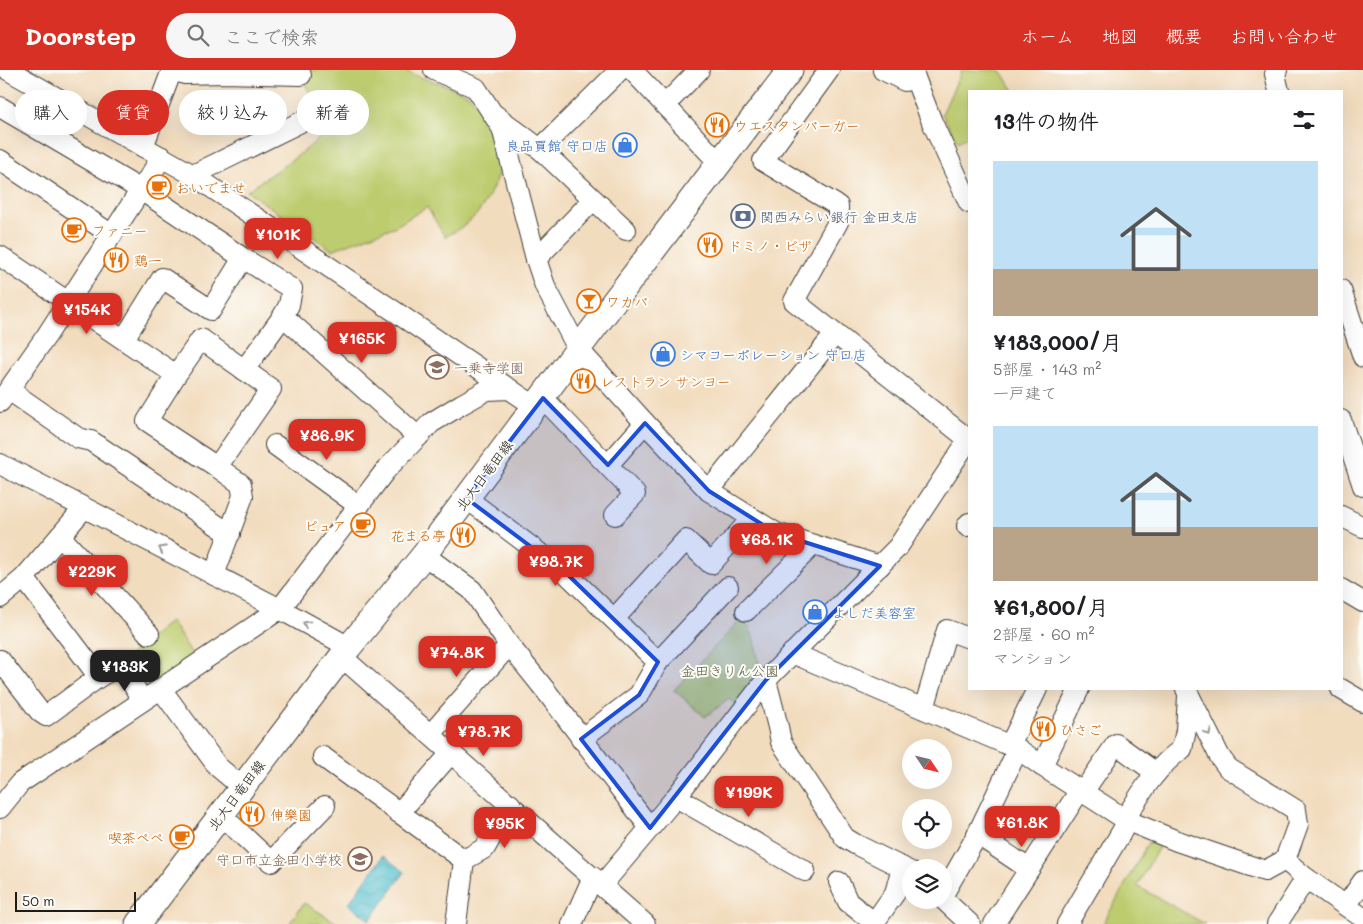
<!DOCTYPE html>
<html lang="ja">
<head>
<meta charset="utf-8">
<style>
	body { margin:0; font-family:Mali,"Klee One",sans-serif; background:#f6f6f6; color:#202124; height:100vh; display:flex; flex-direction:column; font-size:19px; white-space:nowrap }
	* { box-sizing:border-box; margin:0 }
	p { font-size:16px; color:#757577 }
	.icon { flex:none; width:28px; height:28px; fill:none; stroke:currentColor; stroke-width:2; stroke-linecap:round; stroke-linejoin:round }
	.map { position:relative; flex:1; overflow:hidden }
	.panel { position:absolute; left:968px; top:20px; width:375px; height:600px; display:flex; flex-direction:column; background:#fff; border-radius:0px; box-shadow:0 5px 20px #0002 }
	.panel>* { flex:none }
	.hud { position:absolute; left:15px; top:20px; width:475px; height:45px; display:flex; gap:10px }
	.needle { width:32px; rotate:125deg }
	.buttons { position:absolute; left:902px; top:669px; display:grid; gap:10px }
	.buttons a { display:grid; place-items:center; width:50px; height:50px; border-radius:50%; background:#fff; box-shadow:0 5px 20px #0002; font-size:25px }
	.scale { position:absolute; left:15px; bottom:12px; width:121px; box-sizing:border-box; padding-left:5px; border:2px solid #1c1c1c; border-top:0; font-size:14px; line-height:18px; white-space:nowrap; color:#1c1c1c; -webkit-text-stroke:4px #fdfcf7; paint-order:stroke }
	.price { position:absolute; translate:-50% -42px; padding:0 11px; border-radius:10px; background:#d93025; color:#fff; font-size:16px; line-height:32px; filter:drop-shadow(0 1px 2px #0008) }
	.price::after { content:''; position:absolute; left:50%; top:30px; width:15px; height:11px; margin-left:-8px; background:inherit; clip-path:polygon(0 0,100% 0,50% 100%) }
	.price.active { background:#222; color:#fff }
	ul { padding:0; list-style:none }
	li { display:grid; align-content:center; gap:10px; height:265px; padding:0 25px }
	li span { display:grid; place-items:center; height:155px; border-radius:0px; color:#555 }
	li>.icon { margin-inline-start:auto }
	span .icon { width:90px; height:90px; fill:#fffc; stroke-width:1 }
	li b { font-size:21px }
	h2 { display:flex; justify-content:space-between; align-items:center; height:60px; padding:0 25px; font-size:21px }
	.chip { padding:0 18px; border-radius:22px; background:#fff; box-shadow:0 5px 20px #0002; font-size:18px; line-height:45px }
	.chip.active { background:#d93025; color:#fff }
	header { display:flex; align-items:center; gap:30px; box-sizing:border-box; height:70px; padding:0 25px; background:#d93025; color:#fff }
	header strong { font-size:24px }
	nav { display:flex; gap:28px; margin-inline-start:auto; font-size:18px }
	.search { width:350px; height:45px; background:#f6f6f6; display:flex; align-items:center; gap:12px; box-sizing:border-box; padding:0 18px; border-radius:28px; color:#757577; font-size:19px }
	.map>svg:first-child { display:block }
	.green { fill:#bdcc6e; stroke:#6c7445 }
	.water { fill:url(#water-waves); stroke:#386e76 }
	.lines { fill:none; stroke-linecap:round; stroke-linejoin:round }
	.minor-casing { stroke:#3c3934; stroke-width:22 }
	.major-casing { stroke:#3c3934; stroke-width:27 }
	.minor { stroke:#fff; stroke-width:20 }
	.major { stroke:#fff; stroke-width:25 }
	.oneway { stroke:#999 }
	.marked { fill:#1d4ed8; fill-opacity:0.2; stroke:#1d4ed8; stroke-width:4; stroke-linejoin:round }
	.labels { text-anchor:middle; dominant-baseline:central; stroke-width:4; stroke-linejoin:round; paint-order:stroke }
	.food-label { font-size:14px; fill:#c56008; stroke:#fdfcf7; text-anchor:start }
	.shop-label { font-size:14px; fill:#366cbe; stroke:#fdfcf7; text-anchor:start }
	.service-label { font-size:14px; fill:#4e5e75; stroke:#fdfcf7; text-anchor:start }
	.education-label { font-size:14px; fill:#785e54; stroke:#fdfcf7; text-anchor:start }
	.street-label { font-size:14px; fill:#1c1c1c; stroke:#fdfcf7 }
	.park-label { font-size:14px; fill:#545a39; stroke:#fdfcf7 }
</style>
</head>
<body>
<header>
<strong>Doorstep</strong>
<div class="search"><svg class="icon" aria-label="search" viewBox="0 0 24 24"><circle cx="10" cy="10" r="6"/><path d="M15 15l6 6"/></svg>ここで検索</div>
<nav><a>ホーム</a><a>地図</a><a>概要</a><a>お問い合わせ</a></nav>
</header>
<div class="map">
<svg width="1363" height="854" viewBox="0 0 1363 854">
	<defs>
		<pattern id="water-waves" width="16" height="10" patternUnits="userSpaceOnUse" patternTransform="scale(1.25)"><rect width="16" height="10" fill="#54c0cf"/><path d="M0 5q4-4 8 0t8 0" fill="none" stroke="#49a4b1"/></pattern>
	</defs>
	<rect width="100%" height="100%" fill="#fdfcf7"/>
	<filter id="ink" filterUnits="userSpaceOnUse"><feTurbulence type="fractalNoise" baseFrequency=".02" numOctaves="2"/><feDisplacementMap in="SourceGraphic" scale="10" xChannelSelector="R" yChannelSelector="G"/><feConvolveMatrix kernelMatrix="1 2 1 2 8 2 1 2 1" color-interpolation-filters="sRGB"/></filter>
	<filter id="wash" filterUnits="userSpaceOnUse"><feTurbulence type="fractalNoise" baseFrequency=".0096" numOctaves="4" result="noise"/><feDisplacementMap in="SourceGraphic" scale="20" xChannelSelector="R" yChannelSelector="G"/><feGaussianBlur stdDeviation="1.12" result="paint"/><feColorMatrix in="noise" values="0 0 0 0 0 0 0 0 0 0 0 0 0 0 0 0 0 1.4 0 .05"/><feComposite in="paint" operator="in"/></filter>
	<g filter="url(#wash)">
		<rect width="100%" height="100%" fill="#f2dcbe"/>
		<g class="green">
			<path d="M297,0h107c15,9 58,18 67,27 5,5 9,13 13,19 7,10 14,23 16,35 4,17 -12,51 -24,64 -8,9 -20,16 -31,22l-18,-30 -31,19 -64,24 -85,-59 56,-39 27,-23z"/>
			<polygon points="962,0 999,0 1003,3 1014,21 969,21 969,66 958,72 942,44"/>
			<polygon points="744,546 753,566 762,605 736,635 729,629 705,647 674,620"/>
			<polygon points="171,551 196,590 140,622 129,585"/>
			<polygon points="1149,771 1159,777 1137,816 1205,854 1103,854"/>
			<polygon points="304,833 339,854 289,854"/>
		</g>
		<polygon class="water" points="383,786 405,802 370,850 348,834"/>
	</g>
	<g filter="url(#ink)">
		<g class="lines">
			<g class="minor-casing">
				<g id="minor">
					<polyline points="8,0 193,105 536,337"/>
					<polyline points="434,0 476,18 502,58 536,189 545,216 578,279 645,353 709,421 776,463 880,496"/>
					<polyline points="632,0 720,94"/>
					<polyline points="829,0 763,91 838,136 838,152 794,231 968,369"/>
					<polyline points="883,0 905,11 915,8"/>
					<polyline points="912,0 932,52 969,133"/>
					<polyline points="1277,0 1275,4 1279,21"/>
					<polyline points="185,4 224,3 301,5"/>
					<polyline points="665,35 699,0"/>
					<polyline points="0,37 141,120 243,188 292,219 289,235 283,246 244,300"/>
					<polyline points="495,45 540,79 626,160"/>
					<polyline points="143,77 172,0 185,4 185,0"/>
					<polyline points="540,79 620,0"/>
					<polyline points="0,90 112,165"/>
					<polyline points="193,105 317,44"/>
					<polyline points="0,186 176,305 147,351 217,397 271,319 201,269 176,305"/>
					<polyline points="536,189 593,130"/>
					<polyline points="1341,220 1363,287"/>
					<polyline points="283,246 418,367"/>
					<polyline points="124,269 162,208 211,240 243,188"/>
					<polyline points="9,320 78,368 91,371 230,464"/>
					<polyline points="543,328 635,424 615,445"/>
					<polyline points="0,332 47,265 162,87"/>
					<polyline points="1341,350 1363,416"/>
					<polyline points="275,375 359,436"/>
					<polyline points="0,394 280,539 349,577"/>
					<polyline points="608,395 645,353"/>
					<polyline points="709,421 835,264"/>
					<polyline points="466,428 566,503 658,592"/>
					<polyline points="1341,446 1363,457"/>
					<polyline points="967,456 969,453"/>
					<polyline points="60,466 149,564"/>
					<polyline points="424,485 472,520 509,575 546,621 650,758"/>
					<polyline points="214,505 243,426 241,414 217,397"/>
					<polyline points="24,508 99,607"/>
					<polyline points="1341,519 1363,532"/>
					<polyline points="0,528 24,508 84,438"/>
					<polyline points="746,541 813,475"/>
					<polyline points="614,549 686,470 711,494 752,448"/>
					<polyline points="792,583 1018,679 1042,696 1128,751 1177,771 1265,801 1285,790"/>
					<polyline points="342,587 645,854"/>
					<polyline points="0,590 40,642 46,646 99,607 122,594 142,631"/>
					<polyline points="766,610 778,657 781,672 845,768 855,774 911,802"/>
					<polyline points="161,619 218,697 242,717"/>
					<polyline points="1186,619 1220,687 1228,698 1296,740 1298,754 1285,790 1306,808 1363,848"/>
					<polyline points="1341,619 1363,632"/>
					<polyline points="924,639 947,560 969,568"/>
					<polyline points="431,664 509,575"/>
					<polyline points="581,669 639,625 658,592 728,517"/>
					<polyline points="1010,675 1037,619"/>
					<polyline points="323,687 464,790 456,854"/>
					<polyline points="1042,696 1079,619"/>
					<polyline points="1083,722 1116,674 1156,703"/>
					<polyline points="676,727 805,801"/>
					<polyline points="0,738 20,713 280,539 385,401 431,353 462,334 487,320 510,319"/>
					<polyline points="399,743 452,682"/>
					<polyline points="221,745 271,792 325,736"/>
					<path d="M1125,749c16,-26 31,-52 57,-70l4,-19 2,-34"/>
					<polyline points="977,764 1029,799"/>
					<polyline points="464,790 485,778 510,734"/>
					<polyline points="839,812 848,832 876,854"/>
					<polyline points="602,815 676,727 766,610 898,477 969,369"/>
					<polyline points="944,823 975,769 1018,679"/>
					<polyline points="944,830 970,854"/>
					<polyline points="1346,836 1363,811"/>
					<polyline points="874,853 895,823 902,797"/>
					<polyline points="572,854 593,807"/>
					<polyline points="994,854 1080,720"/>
					<polyline points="1067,854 1128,751"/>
					<polyline points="1277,854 1306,808"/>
				</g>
			</g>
			<g class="major-casing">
				<polyline id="major" points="138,854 349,577 424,485 578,279 790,0"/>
			</g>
			<use href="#minor" class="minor"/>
			<use href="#major" class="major"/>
		</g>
		<defs><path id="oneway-chevron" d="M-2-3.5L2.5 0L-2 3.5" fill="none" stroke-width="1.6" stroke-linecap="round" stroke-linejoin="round" transform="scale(1.25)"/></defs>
		<g class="oneway">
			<use href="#oneway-chevron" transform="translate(162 479) rotate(-153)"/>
			<use href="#oneway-chevron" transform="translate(306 554) rotate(-151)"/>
			<use href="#oneway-chevron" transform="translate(1208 662) rotate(63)"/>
		</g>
	</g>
	<path class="marked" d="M543,328l65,67 37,-42 64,68 43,27 24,15 104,33 -114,114 -116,148 -69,-89 58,-44 19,-33 -92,-89 -100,-75z"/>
	<defs>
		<g id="restaurant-ring" transform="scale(1.25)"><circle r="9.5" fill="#fdfcf7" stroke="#e8710a" stroke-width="1.5"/><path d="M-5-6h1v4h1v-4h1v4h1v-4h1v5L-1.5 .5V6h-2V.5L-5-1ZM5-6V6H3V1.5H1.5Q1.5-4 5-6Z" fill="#e8710a"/></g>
		<g id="shop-ring" transform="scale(1.25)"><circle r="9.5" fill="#fdfcf7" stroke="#3f7fe0" stroke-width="1.5"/><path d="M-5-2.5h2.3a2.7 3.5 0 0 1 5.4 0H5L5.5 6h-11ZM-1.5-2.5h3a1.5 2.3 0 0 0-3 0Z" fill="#3f7fe0"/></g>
		<g id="cafe-ring" transform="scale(1.25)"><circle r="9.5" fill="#fdfcf7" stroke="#e8710a" stroke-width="1.5"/><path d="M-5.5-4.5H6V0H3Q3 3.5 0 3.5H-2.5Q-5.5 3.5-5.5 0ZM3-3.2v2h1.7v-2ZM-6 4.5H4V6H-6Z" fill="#e8710a"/></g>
		<g id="bank-ring" transform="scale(1.25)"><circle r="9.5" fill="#fdfcf7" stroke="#5c6f8a" stroke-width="1.5"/><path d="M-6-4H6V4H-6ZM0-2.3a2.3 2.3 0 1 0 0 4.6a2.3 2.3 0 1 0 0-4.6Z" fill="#5c6f8a"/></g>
		<g id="bar-ring" transform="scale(1.25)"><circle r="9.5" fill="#fdfcf7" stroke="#e8710a" stroke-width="1.5"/><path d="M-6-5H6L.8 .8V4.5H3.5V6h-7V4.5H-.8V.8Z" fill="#e8710a"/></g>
		<g id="school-ring" transform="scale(1.25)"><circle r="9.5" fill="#fdfcf7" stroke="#8d6e63" stroke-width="1.5"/><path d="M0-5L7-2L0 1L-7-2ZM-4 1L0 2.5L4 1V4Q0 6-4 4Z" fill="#8d6e63"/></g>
	</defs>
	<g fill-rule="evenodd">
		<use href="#restaurant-ring" x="717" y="55"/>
		<use href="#shop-ring" x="625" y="75"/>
		<use href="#cafe-ring" x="159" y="117"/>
		<use href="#bank-ring" x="743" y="146"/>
		<use href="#cafe-ring" x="74" y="160"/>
		<use href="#restaurant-ring" x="710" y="175"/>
		<use href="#restaurant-ring" x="116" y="190"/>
		<use href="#bar-ring" x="589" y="231"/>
		<use href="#shop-ring" x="663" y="284"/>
		<use href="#school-ring" x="437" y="297"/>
		<use href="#restaurant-ring" x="583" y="311"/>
		<use href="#cafe-ring" x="363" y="455"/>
		<use href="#restaurant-ring" x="463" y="465"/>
		<use href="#shop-ring" x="815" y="542"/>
		<use href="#restaurant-ring" x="1043" y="659"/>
		<use href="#restaurant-ring" x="252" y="744"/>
		<use href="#cafe-ring" x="182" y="767"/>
		<use href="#school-ring" x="360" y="789"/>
	</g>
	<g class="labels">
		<g class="food-label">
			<text x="734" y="55">ウエスタンバーガー</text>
			<text x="176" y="117">おいでませ</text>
			<text x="92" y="160">ファニー</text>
			<text x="728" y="175">ドミノ・ピザ</text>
			<text x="134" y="190">鶏一</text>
			<text x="606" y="231">ワカバ</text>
			<text x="600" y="311">レストラン サンヨー</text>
			<text x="346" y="455" text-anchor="end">ピュア</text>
			<text x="446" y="465" text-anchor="end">花まる亭</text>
			<text x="1060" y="659">ひさご</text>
			<text x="270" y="744">伸樂園</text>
			<text x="164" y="767" text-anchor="end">喫茶ペペ</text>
		</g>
		<g class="shop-label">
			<text x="608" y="75" text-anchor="end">良品買館 守口店</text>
			<text x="680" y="284">シマコーポレーション 守口店</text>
			<text x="832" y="542">よしだ美容室</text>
		</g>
		<g class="service-label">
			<text x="760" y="146">関西みらい銀行 金田支店</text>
		</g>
		<g class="education-label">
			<text x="454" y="297">一乗寺学園</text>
			<text x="342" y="789" text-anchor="end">守口市立金田小学校</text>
		</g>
		<g class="street-label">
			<text transform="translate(484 405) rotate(-53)">北大日竜田線</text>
			<text transform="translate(236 725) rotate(-53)">北大日竜田線</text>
		</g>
		<g class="park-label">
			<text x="730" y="600">金田きりん公園</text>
		</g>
	</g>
</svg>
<div class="buttons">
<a><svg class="needle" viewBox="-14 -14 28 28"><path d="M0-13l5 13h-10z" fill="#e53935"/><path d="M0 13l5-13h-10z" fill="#757577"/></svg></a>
<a><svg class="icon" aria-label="locate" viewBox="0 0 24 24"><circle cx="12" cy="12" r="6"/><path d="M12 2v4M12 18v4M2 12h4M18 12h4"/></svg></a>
<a><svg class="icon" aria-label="layers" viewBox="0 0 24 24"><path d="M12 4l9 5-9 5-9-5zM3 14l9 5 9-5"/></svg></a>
</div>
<div class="scale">50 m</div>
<b class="price" style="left:278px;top:190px">¥101K</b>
<b class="price" style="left:87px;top:265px">¥154K</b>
<b class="price" style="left:362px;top:294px">¥165K</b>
<b class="price" style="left:327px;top:391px">¥86.9K</b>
<b class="price" style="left:767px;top:495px">¥68.1K</b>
<b class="price" style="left:556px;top:517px">¥98.7K</b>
<b class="price" style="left:92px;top:527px">¥229K</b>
<b class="price" style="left:457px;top:608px">¥74.8K</b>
<b class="price active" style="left:125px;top:622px">¥183K</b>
<b class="price" style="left:484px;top:687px">¥78.7K</b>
<b class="price" style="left:749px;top:748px">¥199K</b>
<b class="price" style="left:1022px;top:778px">¥61.8K</b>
<b class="price" style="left:505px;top:779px">¥95K</b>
<div class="hud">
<a class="chip">購入</a>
<a class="chip active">賃貸</a>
<a class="chip">絞り込み</a>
<a class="chip">新着</a>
</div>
<section class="panel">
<h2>13件の物件<svg class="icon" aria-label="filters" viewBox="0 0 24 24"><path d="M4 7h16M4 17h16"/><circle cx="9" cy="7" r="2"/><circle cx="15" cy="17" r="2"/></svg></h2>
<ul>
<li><span style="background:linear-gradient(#bfe0f5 70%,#b9a48a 0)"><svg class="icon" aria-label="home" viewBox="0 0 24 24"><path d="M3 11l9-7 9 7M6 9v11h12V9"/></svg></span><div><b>¥183,000/月</b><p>5部屋 · 143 m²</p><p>一戸建て</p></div></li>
<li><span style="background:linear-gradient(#bfe0f5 65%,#b9a48a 0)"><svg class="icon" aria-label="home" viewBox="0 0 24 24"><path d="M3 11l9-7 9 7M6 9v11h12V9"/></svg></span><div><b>¥61,800/月</b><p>2部屋 · 60 m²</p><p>マンション</p></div></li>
</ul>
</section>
</div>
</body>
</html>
